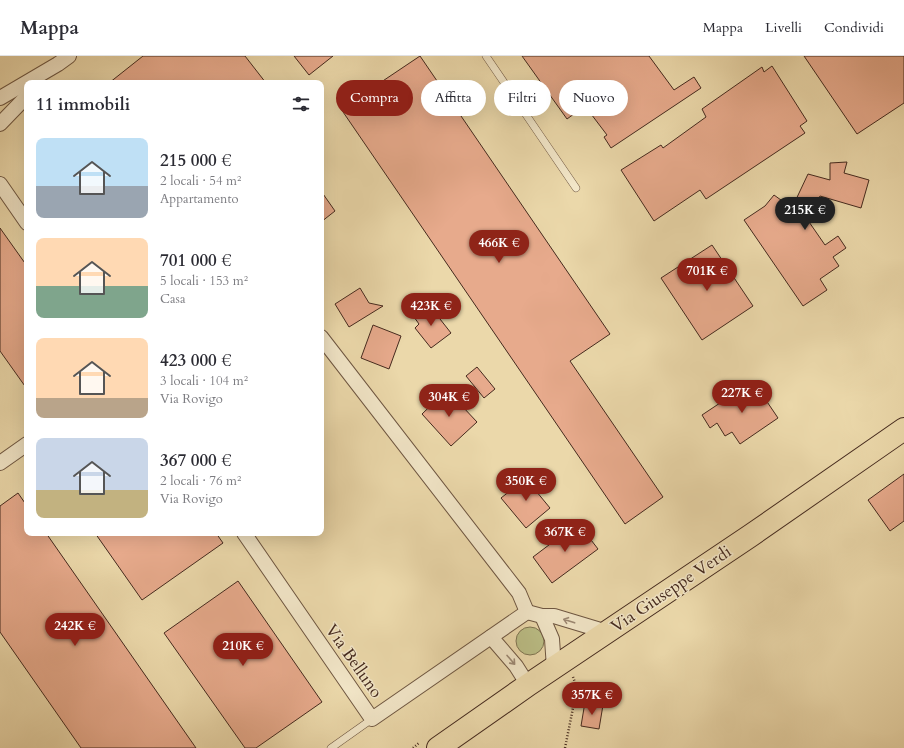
<!DOCTYPE html>
<html lang="it">
<head>
<meta charset="utf-8">
<style>
	body { margin:0; font-family:Cardo,serif; background:#f2f2f3; color:#2b2b33; height:100vh; display:flex; flex-direction:column; font-size:15px; white-space:nowrap }
	* { box-sizing:border-box; margin:0 }
	p { font-size:13px; color:#7c7c81 }
	.icon { flex:none; width:22px; height:22px; fill:none; stroke:currentColor; stroke-width:2; stroke-linecap:round; stroke-linejoin:round }
	.map { position:relative; flex:1; overflow:hidden }
	.side { position:absolute; left:24px; top:24px; width:300px; height:456px; display:flex; flex-direction:column; background:#fff; border-radius:8px; box-shadow:0 4px 16px #0002 }
	.side>* { flex:none }
	.banner { position:absolute; left:336px; top:24px; width:380px; height:36px; display:flex; gap:8px }
	.price { position:absolute; translate:-50% -34px; padding:0 9px; border-radius:14px; background:#8f2418; color:#fff; font-size:13px; line-height:26px; filter:drop-shadow(0 1px 2px #0008) }
	.price::after { content:''; position:absolute; left:50%; top:24px; width:12px; height:9px; margin-left:-6px; background:inherit; clip-path:polygon(0 0,100% 0,50% 100%) }
	.price.on { background:#222; color:#fff }
	ul { padding:0; list-style:none }
	li { display:flex; align-items:center; gap:12px; height:100px; padding:0 12px }
	li span { display:grid; place-items:center; flex:none; width:112px; height:80px; border-radius:8px; color:#555 }
	li>.icon { margin-inline-start:auto }
	span .icon { width:48px; height:48px; fill:#fffc; stroke-width:1 }
	li b { font-size:17px }
	h2 { display:flex; justify-content:space-between; align-items:center; height:48px; padding:0 12px; font-size:17px }
	.chip { padding:0 14px; border-radius:18px; background:#fff; box-shadow:0 4px 16px #0002; font-size:14px; line-height:36px }
	.chip.on { background:#8f2418; color:#fff }
	header { display:flex; align-items:center; gap:24px; box-sizing:border-box; height:56px; padding:0 20px; background:#fff; border-bottom:1px solid #e1e1e2 }
	header strong { font-size:19px }
	nav { display:flex; gap:22px; margin-inline-start:auto; font-size:14px }
	.map>svg:first-child { display:block }
	.green { fill:#bbbe86; stroke:#807452 }
	.building { fill:#e7aa8c; stroke:#452a1e }
	.lines { fill:none; stroke-linecap:round; stroke-linejoin:round }
	.service-casing { stroke:#6e5641; stroke-width:8 }
	.minor-casing { stroke:#6e5641; stroke-width:16 }
	.primary-casing { stroke:#452a1e; stroke-width:24 }
	.path { stroke:#452a1e; stroke-width:2.5; stroke-dasharray:1 2; stroke-linecap:butt }
	.service { stroke:#f2e6c8; stroke-width:7 }
	.minor { stroke:#f2e6c8; stroke-width:14 }
	.primary { stroke:#ebd8aa; stroke-width:22 }
	.oneway { stroke:#9c8873 }
	.labels { text-anchor:middle; dominant-baseline:central; stroke-width:3; stroke-linejoin:round; paint-order:stroke }
	.street-label { font-size:17px; fill:#452a1e; stroke:#f2e6c8 }
</style>
</head>
<body>
<header>
<strong>Mappa</strong>
<nav><a>Mappa</a><a>Livelli</a><a>Condividi</a></nav>
</header>
<div class="map">
<svg width="904" height="692" viewBox="0 0 904 692">
	<rect width="100%" height="100%" fill="#ebd8aa"/>
	<filter id="stains"><feTurbulence type="fractalNoise" baseFrequency=".005" numOctaves="4"/><feColorMatrix values="0 0 0 0 .2 0 0 0 0 .09 0 0 0 0 .02 0 0 0 .5 -.17"/></filter>
	<radialGradient id="worn" r=".72"><stop offset=".6" stop-color="#630" stop-opacity="0"/><stop offset="1" stop-color="#630" stop-opacity=".3"/></radialGradient>
	<circle class="green" cx="530" cy="585" r="14"/>
	<g class="building">
		<polygon points="143,0 245,0 266,27 109,27"/>
		<polygon points="294,0 333,0 309,19"/>
		<polygon points="420,0 610,278 570,305 663,441 625,468 341,53"/>
		<polygon points="522,0 649,0 674,34 694,21 701,32 611,92 604,81 607,79 585,50 567,63"/>
		<polygon points="804,0 904,0 904,47 857,78"/>
		<polygon points="772,10 807,65 800,70 805,77 706,143 700,134 654,165 621,114 661,89 663,92 706,61 702,53 762,11 764,16"/>
		<polygon points="847,106 844,117 869,124 861,152 820,140 807,163 825,189 838,180 846,192 833,201 839,210 820,223 827,234 803,250 744,164 765,150 774,139 792,152 808,118 830,124 830,107"/>
		<polygon points="321,135 335,155 321,166"/>
		<polygon points="0,172 27,210 27,333 0,295"/>
		<polygon points="712,189 753,250 702,284 661,222"/>
		<polygon points="360,232 369,247 383,250 349,271 335,248"/>
		<polygon points="429,249 451,277 431,292 415,272 419,268 414,261"/>
		<polygon points="373,269 401,280 389,313 361,302"/>
		<polygon points="477,311 495,333 484,342 466,320"/>
		<polygon points="753,325 778,362 740,388 732,376 725,380 717,367 710,372 702,359"/>
		<polygon points="447,334 477,366 451,390 422,358"/>
		<polygon points="904,418 904,465 890,475 868,444"/>
		<polygon points="529,420 539,432 536,435 550,452 526,472 501,442"/>
		<polygon points="18,437 27,450 27,477 46,477 196,692 81,692 0,576 0,450"/>
		<polygon points="578,467 598,493 552,527 533,501"/>
		<polygon points="95,477 216,477 223,487 142,544"/>
		<polygon points="238,525 322,646 256,692 245,692 164,577"/>
		<polygon points="585,646 603,649 599,673 581,670"/>
	</g>
	<g class="lines">
		<g class="service-casing">
			<g id="service">
				<polyline points="486,0 576,132"/>
				<polyline points="331,692 372,663"/>
			</g>
		</g>
		<g class="minor-casing">
			<g id="minor">
				<polyline points="0,42 58,8 69,0"/>
				<polyline points="0,68 27,40"/>
				<polyline points="0,128 27,167"/>
				<polyline points="321,281 519,537 527,556"/>
				<polyline points="0,407 27,388"/>
				<polyline points="244,477 372,663 527,556"/>
				<polyline points="527,556 542,560 554,560 607,576"/>
				<polyline points="542,560 552,583 554,612"/>
				<polyline points="491,581 516,610 528,629"/>
			</g>
		</g>
		<g class="primary-casing">
			<polyline id="primary" points="438,692 528,629 750,480 904,373"/>
		</g>
		<g class="path">
			<polyline points="413,692 419,687"/>
			<polyline points="565,692 577,632 573,621"/>
		</g>
		<use href="#service" class="service"/>
		<use href="#minor" class="minor"/>
		<use href="#primary" class="primary"/>
	</g>
	<defs><path id="oneway-shaft" d="M-6 0H5M1.5-3L5.5 0L1.5 3" fill="none" stroke-width="1.6" stroke-linecap="round" stroke-linejoin="round"/></defs>
	<g class="oneway">
		<use href="#oneway-shaft" transform="translate(569 565) rotate(-162)"/>
		<use href="#oneway-shaft" transform="translate(511 604) rotate(49)"/>
	</g>
	<g class="labels">
		<g class="street-label">
			<text transform="translate(671 533) rotate(-34)">Via Giuseppe Verdi</text>
			<text transform="translate(354 605) rotate(55)">Via Belluno</text>
		</g>
	</g>
	<rect width="100%" height="100%" filter="url(#stains)"/>
	<rect width="100%" height="100%" fill="url(#worn)"/>
</svg>
<b class="price on" style="left:805px;top:175px">215K €</b>
<b class="price" style="left:499px;top:208px">466K €</b>
<b class="price" style="left:707px;top:236px">701K €</b>
<b class="price" style="left:431px;top:271px">423K €</b>
<b class="price" style="left:742px;top:358px">227K €</b>
<b class="price" style="left:449px;top:362px">304K €</b>
<b class="price" style="left:526px;top:446px">350K €</b>
<b class="price" style="left:565px;top:497px">367K €</b>
<b class="price" style="left:75px;top:591px">242K €</b>
<b class="price" style="left:243px;top:611px">210K €</b>
<b class="price" style="left:592px;top:660px">357K €</b>
<div class="banner">
<a class="chip on">Compra</a>
<a class="chip">Affitta</a>
<a class="chip">Filtri</a>
<a class="chip">Nuovo</a>
</div>
<section class="side">
<h2>11 immobili<svg class="icon" aria-label="filters" viewBox="0 0 24 24"><path d="M4 7h16M4 17h16"/><circle cx="9" cy="7" r="2"/><circle cx="15" cy="17" r="2"/></svg></h2>
<ul>
<li><span style="background:linear-gradient(#bfe0f5 60%,#9aa5b1 0)"><svg class="icon" aria-label="home" viewBox="0 0 24 24"><path d="M3 11l9-7 9 7M6 9v11h12V9"/></svg></span><div><b>215 000 €</b><p>2 locali · 54 m²</p><p>Appartamento</p></div></li>
<li><span style="background:linear-gradient(#ffd9b3 60%,#7fa58c 0)"><svg class="icon" aria-label="home" viewBox="0 0 24 24"><path d="M3 11l9-7 9 7M6 9v11h12V9"/></svg></span><div><b>701 000 €</b><p>5 locali · 153 m²</p><p>Casa</p></div></li>
<li><span style="background:linear-gradient(#ffd9b3 75%,#b9a48a 0)"><svg class="icon" aria-label="home" viewBox="0 0 24 24"><path d="M3 11l9-7 9 7M6 9v11h12V9"/></svg></span><div><b>423 000 €</b><p>3 locali · 104 m²</p><p>Via Rovigo</p></div></li>
<li><span style="background:linear-gradient(#c9d6e8 65%,#c2b280 0)"><svg class="icon" aria-label="home" viewBox="0 0 24 24"><path d="M3 11l9-7 9 7M6 9v11h12V9"/></svg></span><div><b>367 000 €</b><p>2 locali · 76 m²</p><p>Via Rovigo</p></div></li>
</ul>
</section>
</div>
</body>
</html>
